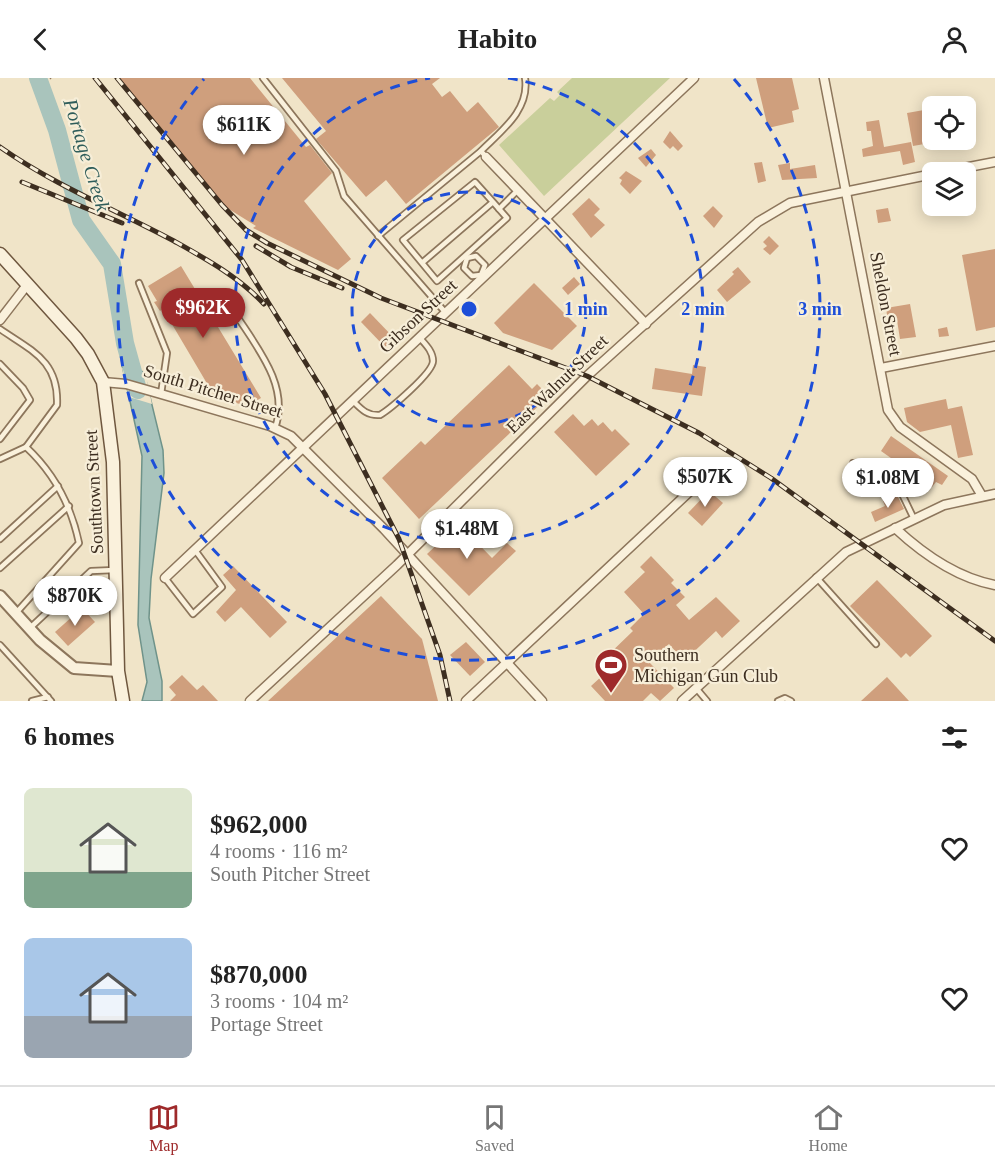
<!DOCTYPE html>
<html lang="en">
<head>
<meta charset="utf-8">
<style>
	body { margin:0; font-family:Georgia,serif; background:#f6f6f6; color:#222; height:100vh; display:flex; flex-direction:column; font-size:22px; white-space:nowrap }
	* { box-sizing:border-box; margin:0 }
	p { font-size:20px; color:#767676 }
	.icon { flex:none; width:33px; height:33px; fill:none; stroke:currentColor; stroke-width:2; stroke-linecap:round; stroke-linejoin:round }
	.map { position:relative; height:623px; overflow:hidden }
	.side { display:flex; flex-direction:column; background:#fff; flex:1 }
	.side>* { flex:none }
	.fabs { position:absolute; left:922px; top:18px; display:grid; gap:12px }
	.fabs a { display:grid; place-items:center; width:54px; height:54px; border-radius:9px; background:#fff; box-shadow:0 3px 15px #0003; font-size:30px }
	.price { position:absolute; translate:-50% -51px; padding:0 14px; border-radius:21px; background:#fff; color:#222; font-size:20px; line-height:39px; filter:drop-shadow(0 2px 3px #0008) }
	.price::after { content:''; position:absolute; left:50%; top:36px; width:18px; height:14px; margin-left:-9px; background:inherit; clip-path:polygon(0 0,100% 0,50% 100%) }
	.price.current { background:#9e2a2b; color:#fff }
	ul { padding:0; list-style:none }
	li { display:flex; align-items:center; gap:18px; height:150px; padding:0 24px }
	li span { display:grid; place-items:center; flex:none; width:168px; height:120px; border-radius:9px; color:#555 }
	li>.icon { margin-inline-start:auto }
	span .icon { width:72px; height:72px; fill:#fffc; stroke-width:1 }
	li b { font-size:26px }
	h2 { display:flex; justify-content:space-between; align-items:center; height:72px; padding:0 24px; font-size:26px }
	header { display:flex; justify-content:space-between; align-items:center; height:78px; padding:0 24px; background:#fff; font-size:27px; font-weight:600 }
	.tabs { display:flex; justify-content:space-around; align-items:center; height:84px; border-top:2px solid #e0e0e0; background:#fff; font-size:16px; color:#767676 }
	.tabs a { display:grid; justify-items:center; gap:3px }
	.tabs .current { color:#9e2a2b }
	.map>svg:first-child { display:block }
	.green { fill:#c9cf9b }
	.water { fill:#a9c4bc; stroke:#6f938a; stroke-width:1.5 }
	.pier { fill:#f0e4c8 }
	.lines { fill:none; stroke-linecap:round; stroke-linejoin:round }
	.river { stroke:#a9c4bc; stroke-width:18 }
	.building { fill:#cf9f7d }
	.service-casing { stroke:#8d765c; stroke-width:8 }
	.minor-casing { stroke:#8d765c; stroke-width:11 }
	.tertiary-casing { stroke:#8d765c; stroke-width:14 }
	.secondary-casing { stroke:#6f573f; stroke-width:15 }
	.path { stroke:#8d765c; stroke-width:1.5; stroke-dasharray:4.5 3; stroke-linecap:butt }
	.service { stroke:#faf1dc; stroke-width:4.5 }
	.minor { stroke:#faf1dc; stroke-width:8 }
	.tertiary { stroke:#faf1dc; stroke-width:10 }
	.secondary { stroke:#faf1dc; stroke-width:12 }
	.rail-casing { stroke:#3d2e20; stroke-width:5 }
	.rail { stroke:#f7eed8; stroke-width:3; stroke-dasharray:9; stroke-linecap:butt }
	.ring { fill:none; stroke:#1d4ed8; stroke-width:3; stroke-dasharray:10 8 }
	.labels { text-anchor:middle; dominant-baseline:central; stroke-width:4.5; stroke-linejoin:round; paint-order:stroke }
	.street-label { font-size:18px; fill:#3d2e20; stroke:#f7eed8 }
	.poi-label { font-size:18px; fill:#3d2e20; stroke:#f7eed8; text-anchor:start }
	.water-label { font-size:20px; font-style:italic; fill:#2f5d5a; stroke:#f7eed8 }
	.centre { fill:#1d4ed8; stroke:#f7eed8; stroke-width:3 }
	.ring-label { font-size:18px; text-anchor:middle; font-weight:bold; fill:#1d4ed8; stroke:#f7eed8; stroke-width:4.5; stroke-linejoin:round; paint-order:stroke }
</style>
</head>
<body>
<header><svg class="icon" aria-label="back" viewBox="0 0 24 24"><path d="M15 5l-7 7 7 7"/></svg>Habito<svg class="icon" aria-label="person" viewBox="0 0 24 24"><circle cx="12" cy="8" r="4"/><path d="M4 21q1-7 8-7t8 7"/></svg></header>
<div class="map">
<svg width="995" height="623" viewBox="0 0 995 623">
	<rect width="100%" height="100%" fill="#f0e4c8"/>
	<polygon class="green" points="572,0 670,0 544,118 499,67 550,20 554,23 560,17 557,14"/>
	<polygon class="water" points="122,287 144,294 163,372 164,395 151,501 149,540 162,603 162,623 142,623 147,604 138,547 142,378"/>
	<polygon class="pier" points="122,290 146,297 152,326 129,319"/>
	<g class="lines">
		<polyline class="river" points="38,0 57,52 81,142 112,186 125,265 138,312"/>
	</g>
	<g class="building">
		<polygon points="119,0 250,0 306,69 310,67 332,95 304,123 351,181 338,192 253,150 256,148 224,128"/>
		<polygon points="282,0 440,0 432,6 442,19 450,13 467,34 478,24 499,49 406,126 386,102 366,119 316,61 326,53"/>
		<polygon points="756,0 792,0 799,31 792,33 794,44 768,50"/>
		<polygon points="924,32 930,65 913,68 907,35"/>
		<polygon points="879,42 884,69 911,64 915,84 903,87 900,73 863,79 862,71 873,68 871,53 867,53 866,44"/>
		<polygon points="670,53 683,68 678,73 673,68 670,71 663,64"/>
		<polygon points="651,71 656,77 646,89 638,80"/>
		<polygon points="762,84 766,103 758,105 754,85"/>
		<polygon points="790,85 790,91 815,87 817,100 782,102 778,87"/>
		<polygon points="626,93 642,103 630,116 620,106 622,102 619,100"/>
		<polygon points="589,120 600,131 594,137 605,147 591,160 572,136"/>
		<polygon points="713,128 723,138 714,150 703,138"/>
		<polygon points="933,128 947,128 948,134 935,137"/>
		<polygon points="888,130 891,143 878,145 876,132"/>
		<polygon points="769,158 779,168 770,177 763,171 767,168 763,164"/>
		<polygon points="995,171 995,249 976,253 962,177"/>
		<polygon points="181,188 261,320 247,328 215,319 163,231 160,233 154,224 157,223 148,208"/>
		<polygon points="738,189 751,204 727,224 717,212 734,196 732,194"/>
		<polygon points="574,199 580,206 568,217 562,210"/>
		<polygon points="534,205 577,248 552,272 503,255 494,245"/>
		<polygon points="910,226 916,259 900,261 897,242 888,244 886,230"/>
		<polygon points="370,235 395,261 385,269 361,244"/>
		<polygon points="947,249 949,258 939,259 938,251"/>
		<polygon points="509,287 532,311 537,306 549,318 419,441 382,400 421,363 425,367"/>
		<polygon points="693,287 706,289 702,318 652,311 655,290 692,296"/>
		<polygon points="946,321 948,331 962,328 973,377 958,380 951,347 920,354 907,344 904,330"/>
		<polygon points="573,336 584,348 592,341 598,348 603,344 612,354 615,351 630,366 596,398 554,354"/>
		<polygon points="891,358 948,398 942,407 936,404 932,409 881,373"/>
		<polygon points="709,413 723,425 702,448 688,435"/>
		<polygon points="897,417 904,431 875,444 871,434 885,428 883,423"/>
		<polygon points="459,446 492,480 507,465 516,473 469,518 427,476"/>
		<polygon points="651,478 674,502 671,505 685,519 676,527 689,542 716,519 740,543 722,560 716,553 684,583 669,566 649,584 674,610 660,623 651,615 643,623 605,623 591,608 613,588 605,580 633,553 630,550 644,536 624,514 645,494 640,489"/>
		<polygon points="233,488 287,544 270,560 241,529 225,544 216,534 236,512 223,497"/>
		<polygon points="877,502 932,558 910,579 906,575 901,580 850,528"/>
		<polygon points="381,518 422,561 438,623 268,623"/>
		<polygon points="82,530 95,544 68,568 55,554"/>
		<polygon points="466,564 485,584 470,598 450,577"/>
		<polygon points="182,597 197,612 203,607 218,623 170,623 176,617 169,609"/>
		<polygon points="887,599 909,623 861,623"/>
	</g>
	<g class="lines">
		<g class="service-casing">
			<g id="service">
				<polyline points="263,0 336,93 344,118 445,234"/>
				<path d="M481,73c20,-20 49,-41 44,-73"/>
				<polyline points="499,131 518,112"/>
				<polyline points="378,158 481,73 486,79"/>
				<polyline points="467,180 476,178 485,187 481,197"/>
				<polyline points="467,180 464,190 472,198 481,197"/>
				<polyline points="423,184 493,124 475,104 403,162 437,203 507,140 493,124"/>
				<polyline points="139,205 167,275 161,316"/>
				<path d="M215,228l9,-3 7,4c22,36 60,77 44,121"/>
				<path d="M0,251c32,22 59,32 57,76l-31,42c28,26 45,58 53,96l-63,70"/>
				<polyline points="0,286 23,310 30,322 0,361"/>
				<path d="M353,323c8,8 14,15 27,14 10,-6 53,-42 53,-54 0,-10 -8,-17 -14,-24"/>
				<polyline points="0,381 26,369"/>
				<polyline points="853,385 892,395 914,441"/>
				<polyline points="0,461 58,408"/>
				<polyline points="0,490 69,428"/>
				<polyline points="816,499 876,566"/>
				<polyline points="165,500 193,536 222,509 195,472"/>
				<polyline points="30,550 91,493 115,492"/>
				<polyline points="0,567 51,623"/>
				<polyline points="696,610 707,623"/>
				<polyline points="32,623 48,619"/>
				<polyline points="778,623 785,620 791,623"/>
			</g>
		</g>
		<g class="minor-casing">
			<g id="minor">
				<polyline points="824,0 888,332 900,349 972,401 982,418"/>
				<polyline points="486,79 646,246"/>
				<polyline points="943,94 995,84"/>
				<polyline points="0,242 27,207"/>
				<polyline points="881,290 995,268"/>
				<polyline points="103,304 126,306 161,316 270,348 291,358 384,451 542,623"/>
				<path d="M895,450c28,26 62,50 100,57"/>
				<polyline points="165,500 694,0"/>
				<polyline points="250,623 397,487 587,298 758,144 790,125 933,96"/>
				<polyline points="466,623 703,401"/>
				<polyline points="682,623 846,474 944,427 995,416"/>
			</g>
		</g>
		<g class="tertiary-casing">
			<polyline id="tertiary" points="0,518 40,562 74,590 118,593"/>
		</g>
		<g class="secondary-casing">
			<polyline id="secondary" points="0,176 76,260 88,276 103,304 113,384 118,593 123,623"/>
		</g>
		<polyline class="path" points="50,0 51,1"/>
		<use href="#service" class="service"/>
		<use href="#minor" class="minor"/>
		<use href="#tertiary" class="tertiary"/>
		<use href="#secondary" class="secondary"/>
		<g class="rail-casing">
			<g id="rail">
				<polyline points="95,0 242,182 325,316 399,461 440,577 450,623"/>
				<polyline points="117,0 222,127 246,152 267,165 381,220 587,298 699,355 771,400 995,563"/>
				<path d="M0,69c54,38 116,63 174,94 32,18 65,36 90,63"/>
				<polyline points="22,104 122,145"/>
				<polyline points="256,168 291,189 342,210"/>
			</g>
		</g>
		<use href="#rail" class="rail"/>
	</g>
	<g class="ring">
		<circle cx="469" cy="231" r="117"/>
		<path d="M508 0A234 234 0 1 1 430 0"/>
		<path d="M734 1A351 351 0 1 1 204 1"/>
	</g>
	<defs>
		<g id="stadium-pin" transform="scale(1.725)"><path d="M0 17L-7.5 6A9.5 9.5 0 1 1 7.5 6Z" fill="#9e2a2b" stroke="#f7eed8"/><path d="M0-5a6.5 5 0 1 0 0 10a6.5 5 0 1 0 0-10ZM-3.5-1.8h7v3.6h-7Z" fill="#fff"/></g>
	</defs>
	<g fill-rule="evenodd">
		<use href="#stadium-pin" x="611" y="587"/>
	</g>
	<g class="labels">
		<g class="street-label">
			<text transform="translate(886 226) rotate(79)">Sheldon Street</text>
			<text transform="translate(418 238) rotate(-43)">Gibson Street</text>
			<text transform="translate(557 306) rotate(-44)">East Walnut Street</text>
			<text transform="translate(213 313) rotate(17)">South Pitcher Street</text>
			<text transform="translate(94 414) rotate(-93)">Southtown Street</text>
		</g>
		<g class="poi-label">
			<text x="634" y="577">Southern<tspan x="634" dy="21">Michigan Gun Club</tspan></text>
		</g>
		<g class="water-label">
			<text transform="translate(87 77) rotate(73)">Portage Creek</text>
		</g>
	</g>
	<circle cx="469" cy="231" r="9" class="centre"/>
	<g class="ring-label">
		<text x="586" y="237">1 min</text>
		<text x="703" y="237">2 min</text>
		<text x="820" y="237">3 min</text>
	</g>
</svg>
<div class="fabs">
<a><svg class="icon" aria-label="locate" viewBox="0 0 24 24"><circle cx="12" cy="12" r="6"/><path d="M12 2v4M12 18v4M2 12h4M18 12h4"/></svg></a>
<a><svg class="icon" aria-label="layers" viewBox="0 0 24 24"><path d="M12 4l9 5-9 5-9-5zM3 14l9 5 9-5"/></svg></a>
</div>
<b class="price" style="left:244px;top:78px">$611K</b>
<b class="price current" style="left:203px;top:261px">$962K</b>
<b class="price" style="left:705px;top:430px">$507K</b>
<b class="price" style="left:888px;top:431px">$1.08M</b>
<b class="price" style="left:467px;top:482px">$1.48M</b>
<b class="price" style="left:75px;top:549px">$870K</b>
</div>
<section class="side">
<h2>6 homes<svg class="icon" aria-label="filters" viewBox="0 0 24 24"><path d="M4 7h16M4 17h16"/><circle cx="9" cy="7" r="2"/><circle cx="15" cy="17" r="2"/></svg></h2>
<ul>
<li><span style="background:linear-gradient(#dfe7d0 70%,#7fa58c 0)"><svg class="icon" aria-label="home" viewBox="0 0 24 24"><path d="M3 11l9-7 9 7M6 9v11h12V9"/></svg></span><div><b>$962,000</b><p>4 rooms · 116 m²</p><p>South Pitcher Street</p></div><svg class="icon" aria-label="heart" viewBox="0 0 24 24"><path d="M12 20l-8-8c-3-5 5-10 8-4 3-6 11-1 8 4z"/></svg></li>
<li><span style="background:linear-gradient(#a9c7e8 65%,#9aa5b1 0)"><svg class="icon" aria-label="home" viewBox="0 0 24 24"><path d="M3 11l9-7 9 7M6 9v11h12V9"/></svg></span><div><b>$870,000</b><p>3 rooms · 104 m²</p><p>Portage Street</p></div><svg class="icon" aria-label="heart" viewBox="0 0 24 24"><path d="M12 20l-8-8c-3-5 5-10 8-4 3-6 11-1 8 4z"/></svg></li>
</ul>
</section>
<nav class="tabs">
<a class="current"><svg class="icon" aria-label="map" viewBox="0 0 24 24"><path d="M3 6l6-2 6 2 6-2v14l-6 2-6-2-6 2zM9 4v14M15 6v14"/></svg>Map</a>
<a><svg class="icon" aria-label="saved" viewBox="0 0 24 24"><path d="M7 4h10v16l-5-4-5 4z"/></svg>Saved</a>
<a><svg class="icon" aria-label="home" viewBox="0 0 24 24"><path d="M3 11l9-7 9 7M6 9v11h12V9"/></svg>Home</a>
</nav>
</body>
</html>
